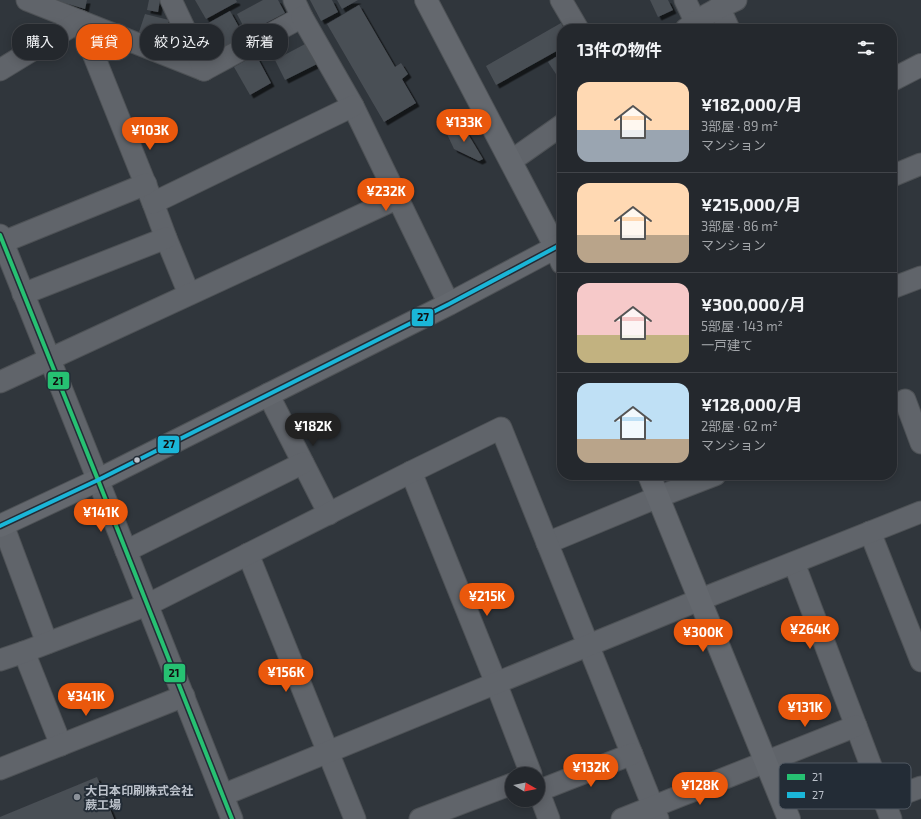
<!DOCTYPE html>
<html lang="ja">
<head>
<meta charset="utf-8">
<style>
	body { margin:0; font-family:"Exo 2","Noto Sans JP",sans-serif; background:#2c3035; color:#f1f3f6; height:100vh; display:flex; flex-direction:column; font-size:15px; white-space:nowrap }
	* { box-sizing:border-box; margin:0 }
	p { font-size:13px; color:#a3a6aa }
	.icon { flex:none; width:22px; height:22px; fill:none; stroke:currentColor; stroke-width:2; stroke-linecap:round; stroke-linejoin:round }
	.map { position:relative; flex:1; overflow:hidden }
	.side { position:absolute; left:557px; top:24px; width:340px; height:456px; display:flex; flex-direction:column; background:#24282d; border-radius:16px; box-shadow:0 2px 10px #0003,0 0 0 1px #414449 }
	.side>* { flex:none }
	.hud { position:absolute; left:12px; top:24px; width:380px; height:36px; display:flex; gap:8px }
	.needle { width:26px; rotate:99deg }
	.tools { position:absolute; left:505px; top:767px; display:grid; gap:8px }
	.tools a { display:grid; place-items:center; width:40px; height:40px; border-radius:50%; background:#24282d; box-shadow:0 2px 10px #0003,0 0 0 1px #414449; font-size:20px }
	.price { position:absolute; translate:-50% -34px; padding:0 9px; border-radius:14px; background:#ea580c; color:#fff; font-size:13px; line-height:26px; filter:drop-shadow(0 1px 2px #0008) }
	.price::after { content:''; position:absolute; left:50%; top:24px; width:12px; height:9px; margin-left:-6px; background:inherit; clip-path:polygon(0 0,100% 0,50% 100%) }
	.price.current { background:#222; color:#fff }
	ul { padding:0; list-style:none }
	li { display:flex; align-items:center; gap:12px; height:100px; padding:0 20px }
	li+li { border-top:1px solid #414449 }
	li span { display:grid; place-items:center; flex:none; width:112px; height:80px; border-radius:12px; color:#555 }
	li>.icon { margin-inline-start:auto }
	span .icon { width:48px; height:48px; fill:#fffc; stroke-width:1 }
	li b { font-size:17px }
	h2 { display:flex; justify-content:space-between; align-items:center; height:48px; padding:0 20px; font-size:17px }
	.tag { padding:0 14px; border-radius:16px; background:#24282d; box-shadow:0 2px 10px #0003,0 0 0 1px #414449; font-size:14px; line-height:36px }
	.tag.current { background:#ea580c; color:#fff }
	.map>svg:first-child { display:block }
	.building { fill:#4a4f55; filter:url(#shadow) }
	.lines { fill:none; stroke-linecap:round; stroke-linejoin:round }
	.street-casing { stroke:#4e5256; stroke-width:23 }
	.secondary-casing { stroke:#4e5256; stroke-width:24 }
	.street { stroke:#60646a; stroke-width:21 }
	.secondary { stroke:#64686e; stroke-width:22 }
	.bus-1-casing { stroke:#232c36; stroke-width:7 }
	.bus-2-casing { stroke:#232c36; stroke-width:7 }
	.bus-1 { stroke:#26c172; stroke-width:4 }
	.bus-2 { stroke:#1ab6d8; stroke-width:4 }
	.bus-dot { fill:#bcc2cb; stroke:#232c36; stroke-width:1.5 }
	.poi-dot { fill:#8b9199; stroke:#232c36; stroke-width:1.5 }
	.labels { text-anchor:middle; dominant-baseline:central; stroke-width:4; stroke-linejoin:round; paint-order:stroke }
	.poi-label { font-size:12px; font-weight:bold; fill:#bcc2cb; stroke:#232c36; text-anchor:start }
	.key { fill:#232c36; stroke:#515963; stroke-width:1 }
	.key-label { font-size:11px; fill:#bcc2cb }
	.line-badge { stroke:#232c36; stroke-width:1.5 }
	.pale-badge-label { font-size:11px; text-anchor:middle; font-weight:bold; fill:#111 }
</style>
</head>
<body>
<div class="map">
<svg width="921" height="819" viewBox="0 0 921 819">
	<defs>
		<filter id="shadow"><feDropShadow dx="3.5" dy="3.5" stdDeviation="0" flood-color="#0009"/></filter>
	</defs>
	<rect width="100%" height="100%" fill="#30363c"/>
	<g class="building">
		<polygon points="55,0 87,0 85,9"/>
		<polygon points="149,0 160,0 158,12 147,10"/>
		<polygon points="195,0 236,0 237,2 206,19"/>
		<polygon points="263,0 278,0 285,13 247,33 237,14"/>
		<polygon points="310,0 332,0 338,12 321,21"/>
		<polygon points="337,0 358,0 342,9"/>
		<polygon points="650,0 668,0 673,10 658,17"/>
		<polygon points="359,5 395,67 401,63 408,74 402,79 416,103 384,122 327,24"/>
		<polygon points="230,11 244,36 220,50 205,25"/>
		<polygon points="145,14 169,20 164,39 139,32"/>
		<polygon points="561,23 564,29 562,29 562,48 496,85 486,66"/>
		<polygon points="307,43 317,64 285,80 275,60"/>
		<polygon points="562,53 562,70 556,74 548,62"/>
		<polygon points="256,55 271,83 250,95 234,67"/>
		<polygon points="462,124 483,159 479,161 454,149 447,134"/>
		<polygon points="97,777 114,819 0,819 0,817"/>
	</g>
	<g class="lines">
		<g class="street-casing">
			<g id="street">
				<polyline points="27,0 204,70"/>
				<polyline points="171,0 204,70 302,17 294,0"/>
				<polyline points="561,0 578,29"/>
				<polyline points="685,0 695,21"/>
				<polyline points="719,7 729,29"/>
				<polyline points="302,17 353,106 449,304"/>
				<polyline points="80,21 153,203 166,238 189,294"/>
				<path d="M686,29c15,-12 32,-21 50,-29"/>
				<polyline points="0,70 80,21"/>
				<polyline points="511,161 562,125"/>
				<polyline points="892,176 921,164"/>
				<polyline points="153,203 353,106"/>
				<polyline points="0,235 98,480 232,819"/>
				<polyline points="3,242 146,184"/>
				<polyline points="892,288 921,277"/>
				<polyline points="23,294 166,238"/>
				<polyline points="0,382 398,198"/>
				<polyline points="268,394 329,514"/>
				<polyline points="905,400 921,443"/>
				<polyline points="411,472 496,683 531,774"/>
				<polyline points="3,525 47,643"/>
				<polyline points="870,532 921,661"/>
				<polyline points="547,543 658,497 715,475"/>
				<polyline points="126,551 303,463"/>
				<polyline points="248,554 355,819"/>
				<polyline points="794,563 856,726 891,819"/>
				<polyline points="24,652 61,745"/>
				<polyline points="0,660 24,652 147,605 411,472 501,428 658,819"/>
				<polyline points="0,769 184,696"/>
				<polyline points="538,790 549,819"/>
				<polyline points="538,791 632,754"/>
				<polyline points="223,795 699,600 921,512"/>
				<polyline points="884,801 921,787"/>
				<polyline points="420,819 512,784"/>
				<polyline points="622,819 856,726"/>
			</g>
		</g>
		<g class="secondary-casing">
			<g id="secondary">
				<polyline points="426,0 556,248 562,263"/>
				<polyline points="892,80 921,65"/>
				<polyline points="649,475 789,819"/>
				<polyline points="0,526 98,480 449,304 562,244"/>
			</g>
		</g>
		<use href="#street" class="street"/>
		<use href="#secondary" class="secondary"/>
		<g class="bus-1-casing">
			<polyline id="bus-1" points="0,235 98,480 232,819"/>
		</g>
		<g class="bus-2-casing">
			<polyline id="bus-2" points="0,526 98,480 449,304 562,244"/>
		</g>
		<use href="#bus-1" class="bus-1"/>
		<use href="#bus-2" class="bus-2"/>
	</g>
	<circle class="bus-dot" cx="137" cy="460" r="3.5"/>
	<circle class="poi-dot" cx="77" cy="797" r="4"/>
	<g class="labels">
		<g class="poi-label">
			<text x="85" y="790">大日本印刷株式会社<tspan x="85" dy="14">蕨工場</tspan></text>
		</g>
	</g>
	<rect x="779" y="763" width="132" height="46" rx="6" class="key"/>
	<rect x="787" y="774" width="18" height="6" fill="#26c172"/>
	<rect x="787" y="792" width="18" height="6" fill="#1ab6d8"/>
	<g class="key-label">
		<text x="812" y="781">21</text>
		<text x="812" y="799">27</text>
	</g>
	<g class="line-badge">
		<rect x="411" y="308" width="23" height="19" rx="4" fill="#1ab6d8"/>
		<rect x="47" y="371" width="23" height="19" rx="4" fill="#26c172"/>
		<rect x="157" y="435" width="23" height="19" rx="4" fill="#1ab6d8"/>
		<rect x="163" y="663" width="23" height="20" rx="4" fill="#26c172"/>
	</g>
	<g class="pale-badge-label">
		<text x="423" y="321">27</text>
		<text x="58" y="385">21</text>
		<text x="169" y="448">27</text>
		<text x="174" y="677">21</text>
	</g>
</svg>
<div class="tools">
<a><svg class="needle" viewBox="-14 -14 28 28"><path d="M0-13l5 13h-10z" fill="#e53935"/><path d="M0 13l5-13h-10z" fill="#a3a6aa"/></svg></a>
</div>
<b class="price" style="left:464px;top:143px">¥133K</b>
<b class="price" style="left:150px;top:151px">¥103K</b>
<b class="price" style="left:386px;top:212px">¥232K</b>
<b class="price current" style="left:313px;top:447px">¥182K</b>
<b class="price" style="left:101px;top:533px">¥141K</b>
<b class="price" style="left:487px;top:617px">¥215K</b>
<b class="price" style="left:810px;top:650px">¥264K</b>
<b class="price" style="left:703px;top:653px">¥300K</b>
<b class="price" style="left:286px;top:693px">¥156K</b>
<b class="price" style="left:86px;top:717px">¥341K</b>
<b class="price" style="left:805px;top:728px">¥131K</b>
<b class="price" style="left:591px;top:788px">¥132K</b>
<b class="price" style="left:700px;top:806px">¥128K</b>
<div class="hud">
<a class="tag">購入</a>
<a class="tag current">賃貸</a>
<a class="tag">絞り込み</a>
<a class="tag">新着</a>
</div>
<section class="side">
<h2>13件の物件<svg class="icon" aria-label="filters" viewBox="0 0 24 24"><path d="M4 7h16M4 17h16"/><circle cx="9" cy="7" r="2"/><circle cx="15" cy="17" r="2"/></svg></h2>
<ul>
<li><span style="background:linear-gradient(#ffd9b3 60%,#9aa5b1 0)"><svg class="icon" aria-label="home" viewBox="0 0 24 24"><path d="M3 11l9-7 9 7M6 9v11h12V9"/></svg></span><div><b>¥182,000/月</b><p>3部屋 · 89 m²</p><p>マンション</p></div></li>
<li><span style="background:linear-gradient(#ffd9b3 65%,#b9a48a 0)"><svg class="icon" aria-label="home" viewBox="0 0 24 24"><path d="M3 11l9-7 9 7M6 9v11h12V9"/></svg></span><div><b>¥215,000/月</b><p>3部屋 · 86 m²</p><p>マンション</p></div></li>
<li><span style="background:linear-gradient(#f6c9c9 65%,#c2b280 0)"><svg class="icon" aria-label="home" viewBox="0 0 24 24"><path d="M3 11l9-7 9 7M6 9v11h12V9"/></svg></span><div><b>¥300,000/月</b><p>5部屋 · 143 m²</p><p>一戸建て</p></div></li>
<li><span style="background:linear-gradient(#bfe0f5 70%,#b9a48a 0)"><svg class="icon" aria-label="home" viewBox="0 0 24 24"><path d="M3 11l9-7 9 7M6 9v11h12V9"/></svg></span><div><b>¥128,000/月</b><p>2部屋 · 62 m²</p><p>マンション</p></div></li>
</ul>
</section>
</div>
</body>
</html>
